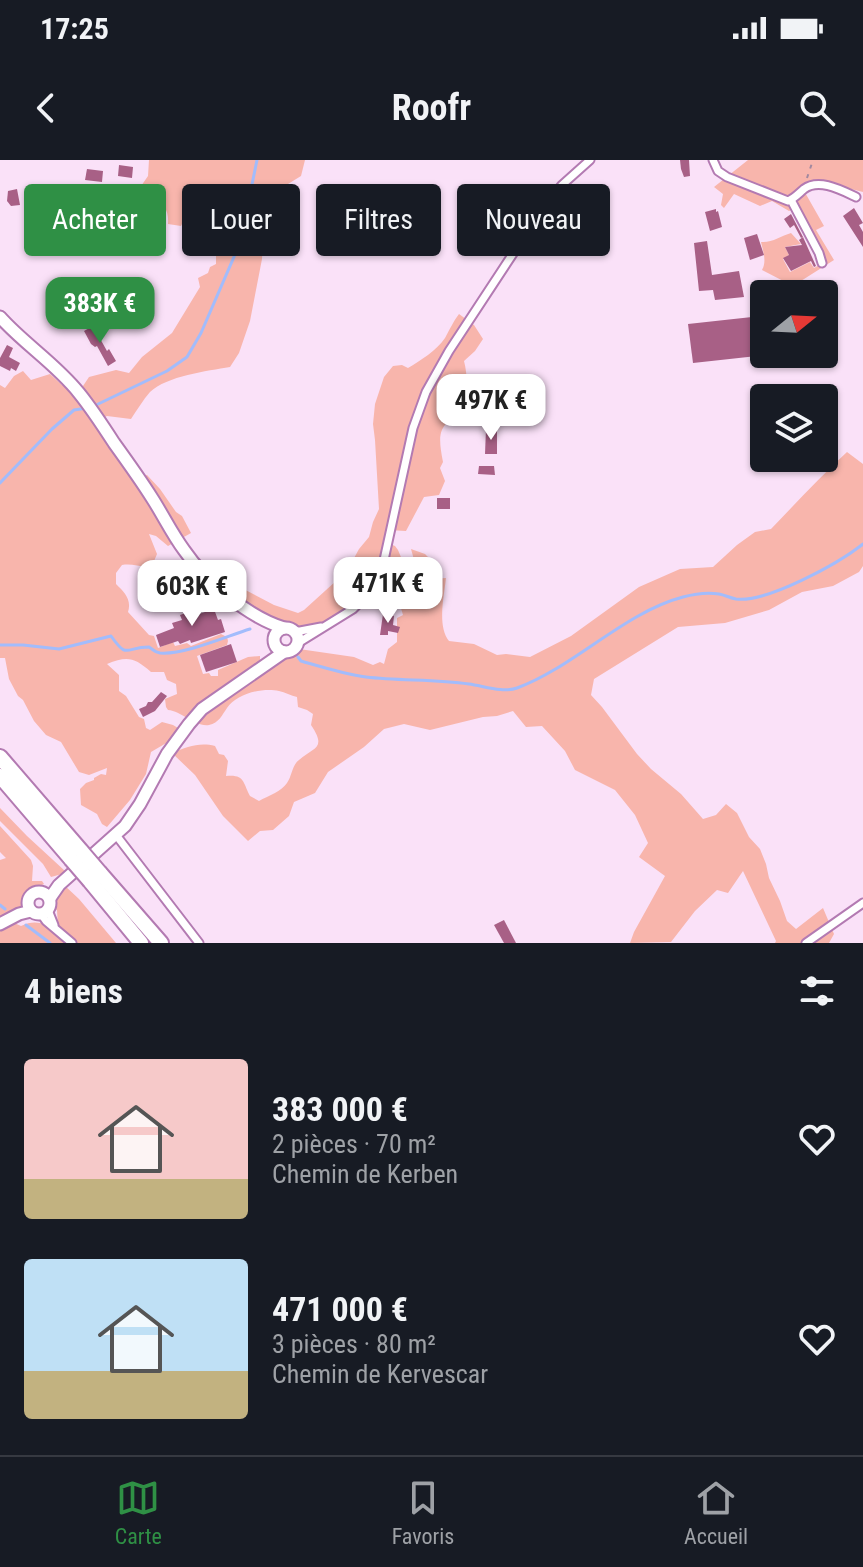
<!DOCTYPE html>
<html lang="fr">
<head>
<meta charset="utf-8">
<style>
	body { margin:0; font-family:"Roboto Condensed",sans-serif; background:#242831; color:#f1f3f6; height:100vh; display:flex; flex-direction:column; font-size:30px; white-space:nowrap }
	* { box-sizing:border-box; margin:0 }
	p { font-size:26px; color:#9ea1a6 }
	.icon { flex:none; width:44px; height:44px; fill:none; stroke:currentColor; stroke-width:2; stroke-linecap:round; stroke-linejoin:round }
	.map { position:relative; height:783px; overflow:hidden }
	.panel { display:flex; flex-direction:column; background:#171b24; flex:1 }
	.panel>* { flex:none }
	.hud { position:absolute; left:24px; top:24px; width:816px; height:72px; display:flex; gap:16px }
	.needle { width:52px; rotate:72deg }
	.fabs { position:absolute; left:750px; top:120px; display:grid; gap:16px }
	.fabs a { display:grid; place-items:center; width:88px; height:88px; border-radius:8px; background:#171b24; box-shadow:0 2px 6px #0004; font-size:40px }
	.price { position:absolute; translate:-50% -68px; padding:0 18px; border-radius:16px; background:#fff; color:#222; font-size:26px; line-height:52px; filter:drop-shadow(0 2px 4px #0008) }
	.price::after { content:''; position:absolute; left:50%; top:48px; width:24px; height:18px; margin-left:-12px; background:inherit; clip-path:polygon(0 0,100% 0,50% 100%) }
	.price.current { background:#2f9045; color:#fff }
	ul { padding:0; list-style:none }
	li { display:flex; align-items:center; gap:24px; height:200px; padding:0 24px }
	li span { display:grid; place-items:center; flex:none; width:224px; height:160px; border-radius:8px; color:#555 }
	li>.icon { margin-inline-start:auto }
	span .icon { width:96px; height:96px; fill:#fffc; stroke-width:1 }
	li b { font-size:34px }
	h2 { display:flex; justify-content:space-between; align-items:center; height:96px; padding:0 24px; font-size:34px }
	.pill { padding:0 28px; border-radius:8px; background:#171b24; box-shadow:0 2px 6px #0004; font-size:28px; line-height:72px }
	.pill.current { background:#2f9045; color:#fff }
	.status { display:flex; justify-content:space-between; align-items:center; height:56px; padding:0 40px; background:#171b24; direction:ltr }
	.status svg { height:22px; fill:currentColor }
	header { display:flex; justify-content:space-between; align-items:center; height:104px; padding:0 24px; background:#171b24; font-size:36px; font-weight:700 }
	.tab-bar { display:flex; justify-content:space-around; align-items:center; height:112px; border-top:2px solid #363941; background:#171b24; font-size:22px; color:#9ea1a6 }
	.tab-bar a { display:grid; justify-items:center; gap:4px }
	.tab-bar .current { color:#2f9045 }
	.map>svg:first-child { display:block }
	.green { fill:#f8b5ac }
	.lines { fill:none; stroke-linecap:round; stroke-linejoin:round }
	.stream { stroke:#a2bcfc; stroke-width:3 }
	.building { fill:#a86086 }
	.street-casing { stroke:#b37ab2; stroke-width:11 }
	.secondary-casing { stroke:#b37ab2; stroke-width:15 }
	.highway-casing { stroke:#b37ab2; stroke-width:18 }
	.path { stroke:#a1889f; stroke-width:2; stroke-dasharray:4 6; stroke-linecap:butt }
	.street { stroke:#fff; stroke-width:7 }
	.secondary { stroke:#fff; stroke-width:11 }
	.highway { stroke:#fff; stroke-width:14 }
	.highway-bridge-casing { stroke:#b37ab2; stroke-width:18; stroke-linecap:butt }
	.highway-bridge { stroke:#fff; stroke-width:14 }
</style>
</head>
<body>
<div class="status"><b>17:25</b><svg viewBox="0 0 49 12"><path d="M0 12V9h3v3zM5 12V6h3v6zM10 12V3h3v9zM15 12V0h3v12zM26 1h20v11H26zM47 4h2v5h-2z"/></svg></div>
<header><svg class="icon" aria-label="back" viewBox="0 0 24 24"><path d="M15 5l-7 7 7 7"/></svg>Roofr<svg class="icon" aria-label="search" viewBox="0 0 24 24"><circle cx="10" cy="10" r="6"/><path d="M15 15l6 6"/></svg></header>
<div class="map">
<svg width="863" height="783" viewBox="0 0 863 783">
	<rect width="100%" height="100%" fill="#fae1f8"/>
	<g class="green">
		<path d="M149,0h156l-4,16 -13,8 -6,9 -7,3 -11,28 -2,35 -12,62 -11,32 -9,14c-23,4 -63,9 -80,25 -7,8 -13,18 -19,27l-24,-3 -12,6 39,57 13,-4 13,14 16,23 6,4 9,17 -23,13 -12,-10 -7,-2 8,20 -5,12c-11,2 -19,-3 -30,-1l-6,8v11c8,8 16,15 12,28l21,23 5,1 4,12 15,-6 2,4 12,-3 4,3 30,-12 6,3 1,4 -1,4 -30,11 6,18 6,-1 2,3h7v-6l30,-13 12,-1v4l-7,7 5,4 34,-16 7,-6 55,8 19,8 7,-3 4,2 4,-15 9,-7v-24l6,-3 -3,-10 -15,-6h-8l-4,-6 4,-6h-8c-13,14 -26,29 -43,36 -40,17 -88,-24 -115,-48l1,-10 20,18 42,22 24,8 6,-3 43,-39 12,-22 10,-12 4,-15 6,-13 -4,-69 -2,-16 2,-20 9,-27 9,-11 9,-1 6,3c12,-7 29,-18 37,-30 5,-9 8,-16 14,-24l15,11 9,14 -8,12 -11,10c4,15 2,29 6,45 -29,19 -34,21 -27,56l-3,6 5,13 -6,14 -15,2 -18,34 -18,-1 -3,12 10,4 3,4 13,31 7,-7 -7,-25 14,5 5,5v20l16,-1c-2,19 -9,48 3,63l25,3 23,11 9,-1 24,3 41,-21 68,-49 41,-18 33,-2 24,-22 18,-13 16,-3c25,-26 49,-52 76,-77l16,12v102l-4,6 -26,14 -31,6 -33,18 -44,13 -47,4 -84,52 -3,16 11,12 35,47 14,15 30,25 22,25 13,-4 10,-11 11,9 12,24 11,12 6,15 3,14 11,23 7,20 9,8 27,-21 11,26 -5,9h-54l1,-2 -33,-70 -15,22 -11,-3 -22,21 -24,31 -41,1 4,-11 31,-56 -26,-19 9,-14 -13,-28 -20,-25 -40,-20 -10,-19 -23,-25 -16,1 -13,-16 -16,5 -14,1 -53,13 -26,-6 -20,5 -20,18 -36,25 -13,21 -21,9 -5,14 -16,14 -13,1 -12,10 -25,-25 -28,-41 -23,-22c15,-6 27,-11 43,-7l4,8 5,1 4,6 -2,15c19,-2 17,7 24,20l9,5c9,-5 23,-10 28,-18 5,-7 5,-18 12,-23 15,-13 28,-11 12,-35l2,-11 -6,-4 -9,-3 -1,-10c-6,-1 -12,-5 -18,-6 -16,-4 -43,3 -52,17 -5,7 -8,15 -18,17 -15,2 -27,-14 -41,-15l-2,-3 -1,-8 12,-5 -1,-10 -9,-4 -3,-8h-13c-17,-15 -24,-16 -44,-8l12,11v16l7,5 13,21 5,2 2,9 4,2 12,-8 11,3 5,3 -10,14 -17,10 -5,22 -16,26 -23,27 -5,-3 -5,-10 -16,-9 -1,-16 6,-6 8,-3v-2l7,-4 5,1 1,-7 -18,7 -10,-3 -18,-30 -15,-7 -12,-14 -11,-21 -5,-4 -9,-17 -4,-21h-5v-273l5,3 9,-12 9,-5 8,9 19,-6 12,11 19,4 8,-12 27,-7 13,3 13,-16 30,-24 28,-46 -2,-9 10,-5 2,-6 6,-3v-14l12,-9 6,-8 -4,-15c-10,-5 -11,-13 -19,-20l-15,18 -11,2 -4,8 -13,-2c1,-14 -4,-19 -14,-28l-26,9 20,-29z"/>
		<path d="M748,0h115v32l-48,-12 -12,9 21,37 -8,4 18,30 -41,26 -31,-16c5,-9 1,-19 -1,-28 11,1 20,-6 30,-9l10,11 -16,3 4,8 -6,4 7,13 20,-10 4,6 7,-4 -27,-55 -5,2 -17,-10 -12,5 -26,-12 -10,14 -3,-3 2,-11 -9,-7z"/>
		<polygon points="0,648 27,676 65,711 62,714 51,717 43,704 0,661"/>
		<path d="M0,666l31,34 2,6 -1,15h10l2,3 -16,7 -5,16 -11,15 9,4c14,-7 23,-2 37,2l-1,-18 -9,-4 6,-10 10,-11 15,14 37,44h-116v-83l6,-2 -6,-6z"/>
	</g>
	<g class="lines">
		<g class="stream">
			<polyline points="94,246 167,211 187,197 201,173 240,83 257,0"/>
			<polyline points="0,323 52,269 74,250 87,248"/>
			<path d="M0,485h23l36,4 52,-13c17,24 14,11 38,11 5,3 5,5 11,6 24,2 67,-17 90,-24"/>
			<path d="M298,497l3,4c21,6 43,13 65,16 34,4 69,2 103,7 15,2 34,9 48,4 57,-21 108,-76 166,-91 11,-3 24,-5 36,-3 6,1 11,4 17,5 31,4 103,-36 127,-55"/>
			<polyline points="0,745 5,749"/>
			<polyline points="26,765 50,783"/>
		</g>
	</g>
	<g class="building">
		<polygon points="680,0 689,0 690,16 684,17 681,9"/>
		<polygon points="119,5 133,7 132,18 118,16"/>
		<polygon points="87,9 103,11 102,22 85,20"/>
		<polygon points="17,29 20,45 11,46 7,41 8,31"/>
		<polygon points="854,48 863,63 859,65 863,72 863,87 843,56"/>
		<polygon points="716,49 716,52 718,51 722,67 710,71 705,52"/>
		<polygon points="791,54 803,77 801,78 794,65 790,68 784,59"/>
		<polygon points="36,68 38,75 35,76 38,89 29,91 26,70"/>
		<polygon points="757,74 764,95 750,100 744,78"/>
		<polygon points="803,77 816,106 814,107 811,101 791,111 783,98 789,95 785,87 802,85 799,80"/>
		<polygon points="707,81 712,115 739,111 744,137 715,140 713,130 699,131 694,83"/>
		<polygon points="66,136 77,153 67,159 56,142"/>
		<polygon points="752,157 757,196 693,203 688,164"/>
		<polygon points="93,166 107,191 109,189 116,201 108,206 97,186 95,187 91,184 84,171"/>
		<polygon points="7,185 13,188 9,197 20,203 16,211 11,208 10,211 0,206 0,198"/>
		<polygon points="486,269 497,269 497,294 485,294"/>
		<polygon points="479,306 494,306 495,315 478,314"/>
		<rect x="437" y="338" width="13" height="11"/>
		<polygon points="164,403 177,428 161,436 148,412"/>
		<polygon points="214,449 218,460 221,459 225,472 191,483 190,480 180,484 178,481 160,487 156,475 174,468 172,463 182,460 180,455 194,450 196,455"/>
		<polygon points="383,454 394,456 393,465 400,467 398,473 388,471 388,475 380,475"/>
		<polygon points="231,484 237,502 206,512 200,495"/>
		<polygon points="161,532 167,536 155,551 143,557 139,549 146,546 148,542 152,542"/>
		<polygon points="504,760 516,783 504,783 494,765"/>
	</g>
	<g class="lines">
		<g class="street-casing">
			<g id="street">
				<path d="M713,0l5,11 9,6 61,24c7,-3 10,-7 16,-12 15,-11 37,1 52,8"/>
				<polyline points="791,40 819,93 822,103"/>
				<polyline points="294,471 300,471 321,467"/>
				<polyline points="298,483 353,449 371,431 384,400 413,268 426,232 449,191 543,48 562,25 590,0"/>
				<polyline points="116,675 199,783"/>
				<polyline points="48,750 54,765"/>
				<polyline points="41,754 46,761 72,783"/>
				<polyline points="806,783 863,743"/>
			</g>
		</g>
		<g class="secondary-casing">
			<g id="secondary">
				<path d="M0,157c24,27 56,47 79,76 13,16 24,33 35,50 13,18 26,36 38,55 11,17 20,36 32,52 21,31 64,67 100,78"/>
				<circle cx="286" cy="480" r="12"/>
				<circle cx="39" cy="743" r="11"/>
				<polyline points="50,738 59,725 125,666 140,644 167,594 189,564 202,549 284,492"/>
				<polyline points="0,764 19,754 31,751"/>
			</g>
		</g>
		<g class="highway-casing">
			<g id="highway">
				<polyline points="0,597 82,692"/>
				<polyline points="0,616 71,699"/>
				<polyline points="100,713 161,783"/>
				<polyline points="90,721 141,783"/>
			</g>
		</g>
		<polyline class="path" points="807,18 813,0"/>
		<use href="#street" class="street"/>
		<use href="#secondary" class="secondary"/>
		<use href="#highway" class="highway"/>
		<g class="highway-bridge-casing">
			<g id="highway-bridge">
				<polyline points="82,692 100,713"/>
				<polyline points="71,699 90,721"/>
			</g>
		</g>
		<use href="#highway-bridge" class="highway-bridge"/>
	</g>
</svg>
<div class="fabs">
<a><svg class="needle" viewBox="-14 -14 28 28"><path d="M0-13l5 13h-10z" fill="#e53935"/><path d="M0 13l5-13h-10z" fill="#9ea1a6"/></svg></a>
<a><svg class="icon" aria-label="layers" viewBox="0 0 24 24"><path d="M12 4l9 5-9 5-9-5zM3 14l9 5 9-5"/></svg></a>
</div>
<b class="price current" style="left:100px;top:185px">383K €</b>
<b class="price" style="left:491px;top:282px">497K €</b>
<b class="price" style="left:388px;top:465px">471K €</b>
<b class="price" style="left:192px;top:468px">603K €</b>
<div class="hud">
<a class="pill current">Acheter</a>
<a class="pill">Louer</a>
<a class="pill">Filtres</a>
<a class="pill">Nouveau</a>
</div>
</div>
<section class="panel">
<h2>4 biens<svg class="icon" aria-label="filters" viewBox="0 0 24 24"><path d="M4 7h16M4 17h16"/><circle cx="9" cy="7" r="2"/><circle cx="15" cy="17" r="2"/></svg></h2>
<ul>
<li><span style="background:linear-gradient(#f6c9c9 75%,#c2b280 0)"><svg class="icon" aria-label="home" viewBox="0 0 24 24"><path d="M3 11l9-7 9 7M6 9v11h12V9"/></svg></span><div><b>383 000 €</b><p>2 pièces · 70 m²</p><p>Chemin de Kerben</p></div><svg class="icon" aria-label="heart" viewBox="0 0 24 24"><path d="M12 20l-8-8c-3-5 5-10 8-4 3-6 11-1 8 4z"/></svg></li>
<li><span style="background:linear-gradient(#bfe0f5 70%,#c2b280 0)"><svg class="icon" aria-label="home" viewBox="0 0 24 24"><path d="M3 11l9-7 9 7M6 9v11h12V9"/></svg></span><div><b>471 000 €</b><p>3 pièces · 80 m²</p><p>Chemin de Kervescar</p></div><svg class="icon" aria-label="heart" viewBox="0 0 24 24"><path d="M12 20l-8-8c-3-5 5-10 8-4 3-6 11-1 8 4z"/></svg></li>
</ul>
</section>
<nav class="tab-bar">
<a class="current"><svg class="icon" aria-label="map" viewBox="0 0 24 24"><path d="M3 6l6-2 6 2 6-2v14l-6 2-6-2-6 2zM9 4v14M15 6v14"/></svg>Carte</a>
<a><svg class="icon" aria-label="saved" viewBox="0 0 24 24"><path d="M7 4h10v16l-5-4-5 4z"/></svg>Favoris</a>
<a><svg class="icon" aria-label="home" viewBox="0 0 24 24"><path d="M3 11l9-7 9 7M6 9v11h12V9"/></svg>Accueil</a>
</nav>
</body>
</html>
